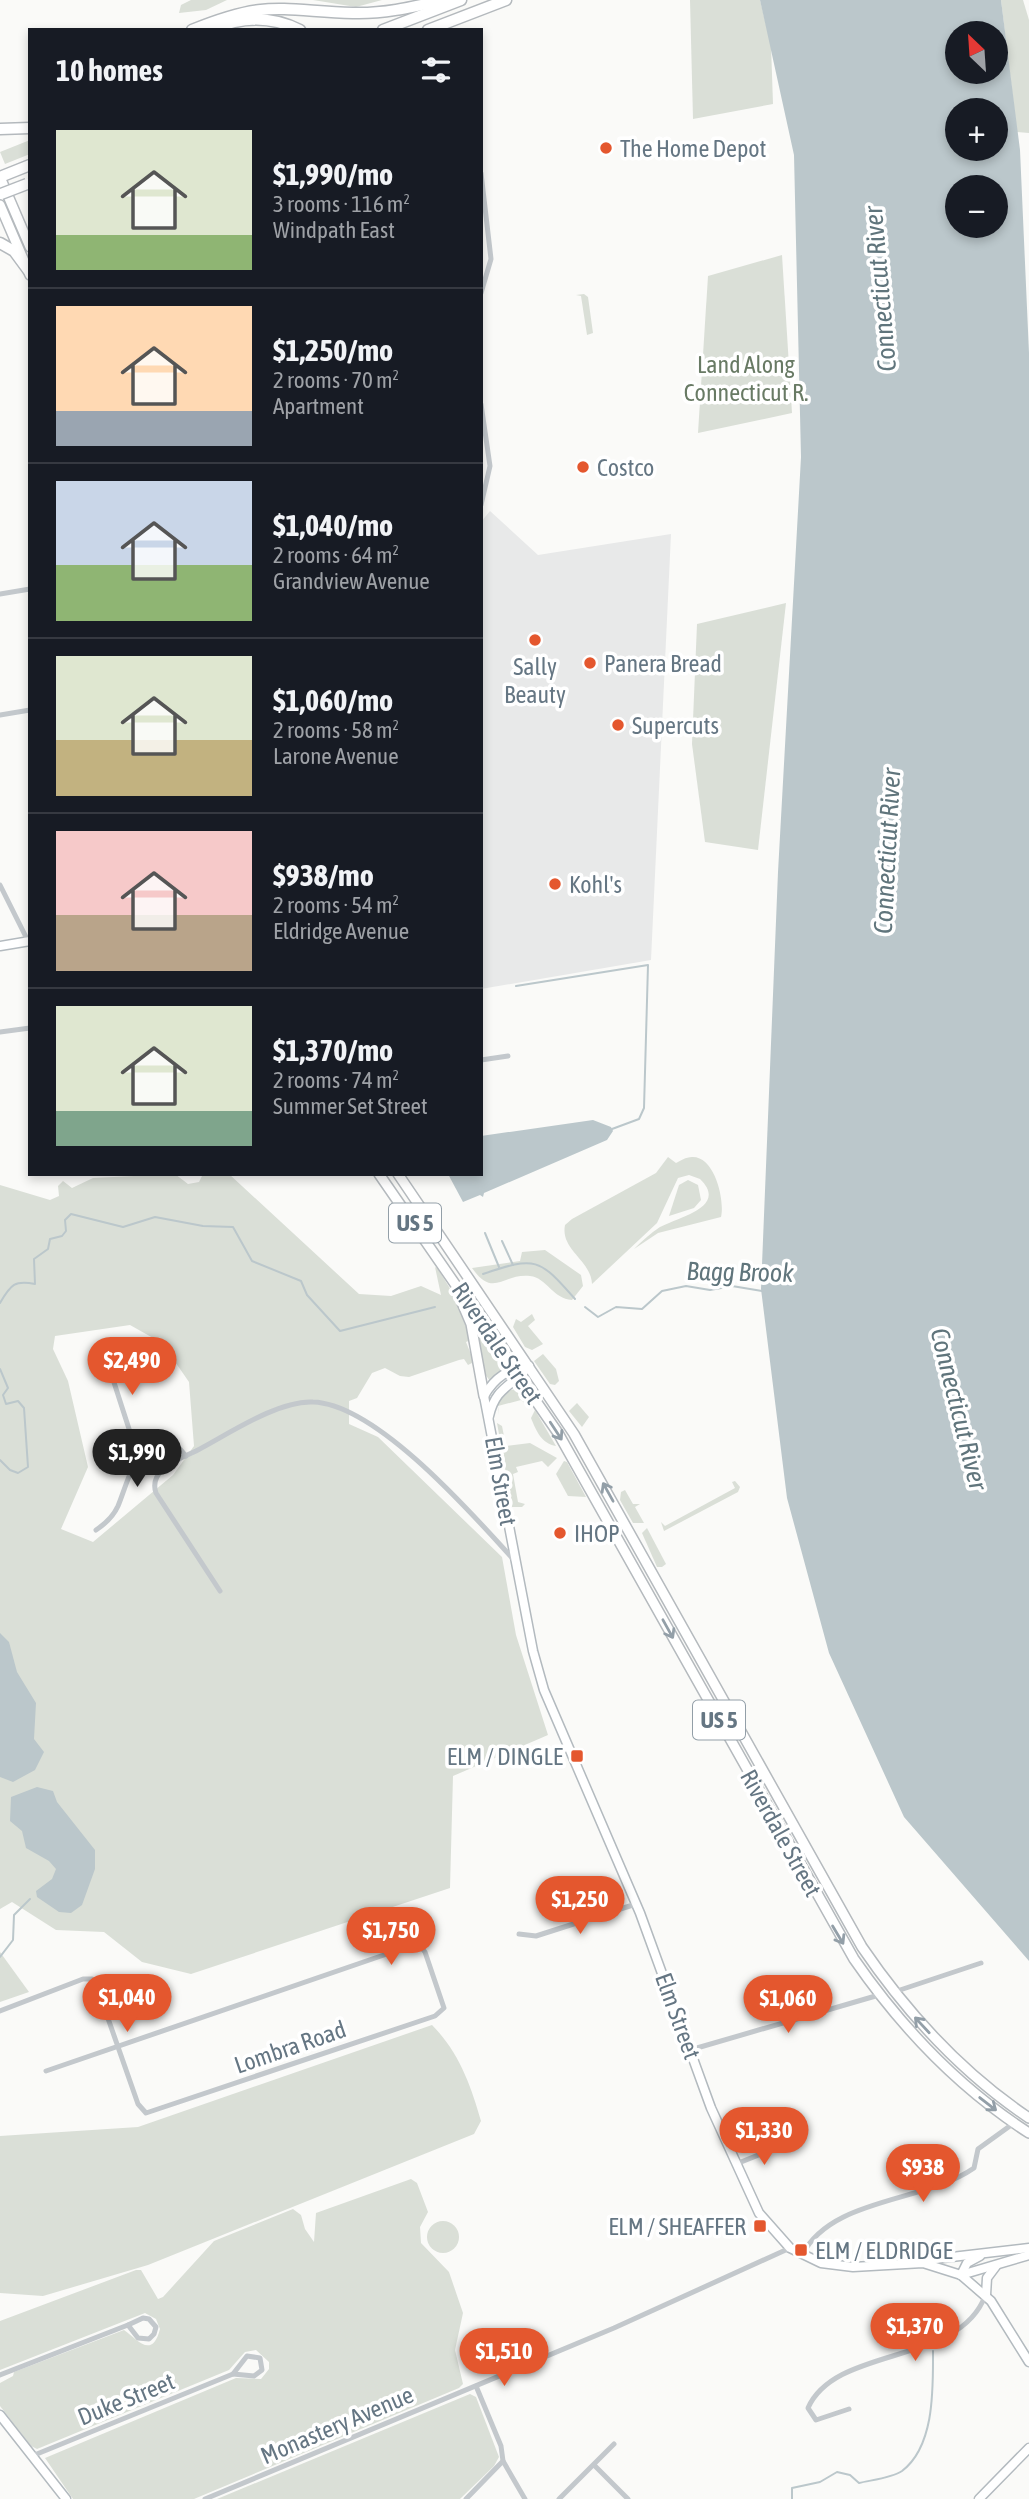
<!DOCTYPE html>
<html lang="en">
<head>
<meta charset="utf-8">
<style>
	body { margin:0; font-family:"Asap Condensed",sans-serif; background:#20242c; color:#f1f3f6; height:100vh; display:flex; flex-direction:column; font-size:26px; white-space:nowrap }
	* { box-sizing:border-box; margin:0 }
	p { font-size:23px; color:#9ea1a6 }
	.icon { flex:none; width:38px; height:38px; fill:none; stroke:currentColor; stroke-width:2; stroke-linecap:round; stroke-linejoin:round }
	.map { position:relative; flex:1; overflow:hidden }
	.details { position:absolute; left:28px; top:28px; width:455px; height:1148px; display:flex; flex-direction:column; background:#171b24; border-radius:0px; box-shadow:0 4px 10px #0003 }
	.details>* { flex:none }
	.needle { width:46px; rotate:335deg }
	.controls { position:absolute; left:945px; top:21px; display:grid; gap:14px }
	.controls a { display:grid; place-items:center; width:63px; height:63px; border-radius:50%; background:#171b24; box-shadow:0 4px 10px #0003; font-size:35px }
	.price { position:absolute; translate:-50% -60px; padding:0 16px; border-radius:24px; background:#e4572e; color:#fff; font-size:23px; line-height:46px; filter:drop-shadow(0 2px 4px #0008) }
	.price::after { content:''; position:absolute; left:50%; top:42px; width:21px; height:16px; margin-left:-10px; background:inherit; clip-path:polygon(0 0,100% 0,50% 100%) }
	.price.selected { background:#222; color:#fff }
	ul { padding:0; list-style:none }
	li { display:flex; align-items:center; gap:21px; height:175px; padding:0 28px }
	li+li { border-top:2px solid #363941 }
	li span { display:grid; place-items:center; flex:none; width:196px; height:140px; border-radius:0px; color:#555 }
	li>.icon { margin-inline-start:auto }
	span .icon { width:84px; height:84px; fill:#fffc; stroke-width:1 }
	li b { font-size:30px }
	h2 { display:flex; justify-content:space-between; align-items:center; height:84px; padding:0 28px; font-size:30px }
	.map>svg:first-child { display:block }
	.built { fill:#e8e9e9 }
	.green { fill:#dadfd7; fill-rule:evenodd }
	.water { fill:#bbc7cb; fill-rule:evenodd }
	.lines { fill:none; stroke-linecap:round; stroke-linejoin:round }
	.stream { stroke:#bbc7cb; stroke-width:2 }
	.secondary-casing { stroke:#b3babf; stroke-width:11 }
	.primary-casing { stroke:#b5babe; stroke-width:12 }
	.highway-casing { stroke:#b4b9bd; stroke-width:13 }
	.street { stroke:#c3c8cc; stroke-width:5 }
	.secondary { stroke:#fff; stroke-width:8 }
	.primary { stroke:#fff; stroke-width:9 }
	.highway { stroke:#fff; stroke-width:10 }
	.highway-bridge-casing { stroke:#b4b9bd; stroke-width:13; stroke-linecap:butt }
	.highway-bridge { stroke:#fff; stroke-width:10 }
	.oneway { stroke:#939fa8 }
	.poi-dot { fill:#e4572e; stroke:#fff; stroke-width:2.5 }
	.labels { text-anchor:middle; dominant-baseline:central; stroke-width:7; stroke-linejoin:round; paint-order:stroke }
	.shield { fill:#fff; stroke:#939fa8; stroke-width:2 }
	.shield-label { font-size:23px; font-weight:bold; fill:#657683 }
	.poi-label { font-size:24px; fill:#657683; stroke:#fff; text-anchor:start }
	.park-label { font-size:24px; fill:#687a64; stroke:#fff }
	.street-label { font-size:24px; fill:#657683; stroke:#fff }
	.water-label { font-size:26px; font-style:italic; fill:#60757c; stroke:#fff }
</style>
</head>
<body>
<div class="map">
<svg width="1029" height="2499" viewBox="0 0 1029 2499">
	<rect width="100%" height="100%" fill="#fafaf8"/>
	<polygon class="built" points="490,511 538,555 671,534 651,960 481,989 481,522"/>
	<g class="green">
		<polygon points="191,0 227,0 206,10 179,13 181,5"/>
		<polygon points="313,0 382,0 356,7"/>
		<polygon points="690,0 760,0 771,45 773,104 693,119"/>
		<polygon points="1001,0 1023,0 1029,20 1029,133 1017,132"/>
		<polygon points="30,140 30,154 5,164 0,152"/>
		<polygon points="782,255 792,413 698,433 708,276"/>
		<polygon points="584,294 588,297 593,333 587,335 581,296 576,295"/>
		<polygon points="786,603 758,850 705,842 692,744 697,624"/>
		<path d="M668,1157l8,6c4,-2 10,-6 16,-6 23,-1 33,44 29,60l-63,16 -24,16c8,-8 17,-16 26,-22 18,-10 69,-20 40,-48l-11,-4 -11,3 -21,45 -65,61c-1,-24 -32,-34 -27,-59l7,-6 84,-46z"/>
		<path d="M175,1174l13,10 11,-2 4,-8h26l130,120 32,2 30,-10 20,9 -6,-28 3,2 16,26 17,45 -5,2 8,20 -6,3 -4,-6 -5,1 -50,17 -9,-1 -15,-8 -13,5 -15,25 -8,3v23l29,13 124,120 14,78 32,100 -95,41 -3,112 -259,86 -49,-12 -38,-30 -48,-2 -44,-28 -12,7v-724l50,15 9,-4 -1,-10 5,-5 9,7 21,-10zM130,1325l32,18 27,39 5,64 -21,29 -80,67 -32,-13 27,-62 -20,-86 -15,-32 2,-13z"/>
		<polygon points="688,1180 698,1185 701,1200 694,1208 669,1216 679,1185"/>
		<path d="M545,1250l36,25 2,11 -11,14c-19,-1 -25,-22 -42,-24 -28,-3 -36,23 -58,-8l48,-7 2,-9z"/>
		<polygon points="532,1314 535,1320 528,1326 543,1344 532,1350 525,1347 513,1327 516,1319 521,1322"/>
		<polygon points="474,1321 505,1367 490,1381 485,1374"/>
		<polygon points="543,1354 556,1369 559,1381 555,1385 550,1384 534,1361"/>
		<polygon points="519,1388 527,1400 527,1405 521,1400 498,1406 499,1415 497,1403 507,1391"/>
		<polygon points="577,1403 589,1417 582,1427 569,1411"/>
		<path d="M535,1410l21,36c-14,-2 -20,-15 -25,-28z"/>
		<polygon points="497,1423 502,1426 506,1446 530,1443 557,1458 548,1467 542,1461 516,1467 518,1472 513,1474 518,1502 525,1504 522,1507 512,1507"/>
		<polygon points="564,1461 567,1462 586,1497 568,1496 556,1474"/>
		<polygon points="735,1481 740,1487 738,1492 664,1531 661,1522 665,1526 735,1488 732,1482"/>
		<polygon points="625,1490 633,1504 640,1504 635,1507 644,1523 633,1523 620,1500 621,1492"/>
		<polygon points="647,1528 666,1564 662,1567 657,1567 642,1533"/>
		<polygon points="0,1952 29,1992 0,2002"/>
		<path d="M432,2025c27,27 39,61 49,96l-7,13 -326,131 -105,31 -43,-3v-157l138,-9z"/>
		<path d="M411,2179l6,4 11,29 -8,15 1,16 28,29 14,41 -8,37 8,34 -4,4 -265,111h-121l-28,-41 191,-80 25,1 8,-10v-7l-13,-12 -11,2 -16,18 -192,79 -6,-3 -31,-40v-23l13,-7 1,-4 110,-42c13,9 28,30 36,-1l-4,-10 -11,-6 -145,57v-49l136,-51h5l17,29 5,-2 51,-56 79,-32 8,6 4,14 9,13 2,-29z"/>
		<circle cx="443" cy="2237" r="16"/>
		<polygon points="470,2394 476,2397 499,2457 494,2466 460,2499 217,2499"/>
	</g>
	<g class="water">
		<path d="M760,0h241l19,150 9,203v1608l-125,-144 -75,-164 -42,-155 -26,-209 17,-417 23,-415 -7,-302zM996,33v39h-39v-39zM996,110v39h-39v-39zM957,187h39v39h-39z"/>
		<polygon points="593,1120 611,1127 613,1131 607,1140 484,1193 483,1197 480,1195 463,1202 448,1174 481,1174 481,1136"/>
		<polygon points="0,1633 9,1642 17,1672 36,1703 34,1739 44,1752 35,1770 13,1782 0,1777"/>
		<polygon points="37,1787 53,1791 57,1802 95,1850 95,1869 82,1905 71,1913 59,1912 37,1897 36,1891 52,1879 56,1869 49,1861 26,1848 22,1831 10,1821 11,1797"/>
	</g>
	<g class="lines">
		<g class="stream">
			<polyline points="516,986 648,965 644,1108 639,1119 612,1129"/>
			<polyline points="485,1233 499,1267"/>
			<polyline points="502,1241 513,1265"/>
			<path d="M483,1274c53,-18 56,-16 92,25"/>
			<path d="M0,1303c11,-19 15,-23 35,-19l-1,-25 14,-10 2,-10 12,-3 4,-5 -1,-11 6,-6 52,13 32,-10 48,9 30,1 19,34 49,20 6,14 33,36 95,-24"/>
			<polyline points="585,1307 598,1317 616,1307 642,1309 662,1291 686,1286 710,1290 732,1286 762,1291"/>
			<polyline points="0,1369 8,1388 3,1395 6,1404 18,1401 24,1408 28,1467 18,1473 10,1470 0,1460"/>
			<polyline points="0,1957 13,1940 14,1915 30,1899"/>
			<path d="M792,2499v-11l28,-6 17,-10 13,3 9,8c12,-3 33,-5 43,-12 33,-25 31,-83 31,-120"/>
		</g>
		<g class="secondary-casing">
			<g id="secondary">
				<polyline points="0,946 30,941"/>
				<path d="M529,1366c-21,3 -34,11 -45,30l49,255 11,39 96,223 71,195 48,105 31,35 31,15 32,4 70,-4 38,12 30,26 38,61"/>
				<path d="M489,1416c7,-30 23,-29 40,-50"/>
				<polyline points="926,2260 1029,2248"/>
				<polyline points="961,2275 1029,2255"/>
				<polyline points="961,2275 967,2263 980,2256"/>
				<polyline points="986,2295 987,2278 996,2266"/>
				<polyline points="0,2415 66,2499"/>
				<polyline points="979,2499 1029,2448"/>
			</g>
		</g>
		<g class="primary-casing">
			<g id="primary">
				<polyline points="0,177 30,247"/>
				<polyline points="0,205 30,275"/>
				<path d="M379,1174l179,259 296,526c47,68 105,129 175,174"/>
				<path d="M398,1174l176,260 288,513c45,66 100,126 167,171"/>
				<polyline points="457,1291 471,1324 484,1396"/>
			</g>
		</g>
		<g class="highway-casing">
			<g id="highway">
				<path d="M192,30c74,-30 85,-20 161,-17 31,1 60,-6 91,-13"/>
				<path d="M212,30c29,-14 59,-14 88,0"/>
				<polyline points="383,30 461,0"/>
				<polyline points="428,30 506,0"/>
				<polyline points="0,129 30,128"/>
				<polyline points="0,177 30,165"/>
				<polyline points="0,243 14,251 28,270"/>
			</g>
		</g>
		<g class="street">
			<polyline points="481,173 491,259 481,293"/>
			<polyline points="481,404 490,466 481,505"/>
			<polyline points="0,594 30,589"/>
			<polyline points="0,715 30,710"/>
			<polyline points="0,885 30,945"/>
			<polyline points="0,1032 30,1028"/>
			<polyline points="481,1060 508,1056"/>
			<polyline points="115,1348 110,1370 130,1432 138,1437 156,1440"/>
			<path d="M96,1530c9,-6 17,-13 22,-24 11,-26 28,-102 68,-50"/>
			<path d="M220,1591l-64,-98c-8,-23 23,-34 40,-42 31,-16 82,-51 117,-49 64,2 161,114 202,159"/>
			<polyline points="519,1934 536,1936 636,1904"/>
			<polyline points="894,1992 981,1963"/>
			<polyline points="0,2011 83,1979 92,1979 97,1987 138,2104 146,2113 435,2016 444,2008 425,1952 420,1946 410,1946 46,2071"/>
			<polyline points="690,2050 879,1995"/>
			<polyline points="736,2164 781,2146"/>
			<path d="M802,2255c30,-58 122,-52 172,-87l4,-19 36,-26"/>
			<polygon points="143,2318 149,2319 156,2327 154,2334 149,2339 138,2338 128,2325"/>
			<polygon points="247,2356 260,2358 262,2370 254,2376 233,2374"/>
			<polyline points="0,2375 128,2325"/>
			<path d="M849,2409l-33,11 -8,-12c28,-63 151,-42 177,-112"/>
			<polyline points="32,2456 233,2374"/>
			<polyline points="503,2461 525,2499"/>
			<polyline points="594,2465 628,2499"/>
			<polyline points="205,2499 614,2328 790,2248"/>
			<polyline points="466,2499 503,2461 501,2446 476,2386"/>
			<polyline points="559,2499 614,2444"/>
		</g>
		<use href="#secondary" class="secondary"/>
		<use href="#primary" class="primary"/>
		<use href="#highway" class="highway"/>
		<g class="highway-bridge-casing">
			<polyline id="highway-bridge" points="1,194 27,184"/>
		</g>
		<use href="#highway-bridge" class="highway-bridge"/>
	</g>
	<defs><path id="oneway-shaft" d="M-6 0H5M1.5-3L5.5 0L1.5 3" fill="none" stroke-width="1.6" stroke-linecap="round" stroke-linejoin="round" transform="scale(1.75)"/></defs>
	<g class="oneway">
		<use href="#oneway-shaft" transform="translate(556 1431) rotate(57)"/>
		<use href="#oneway-shaft" transform="translate(608 1492) rotate(-119)"/>
		<use href="#oneway-shaft" transform="translate(668 1629) rotate(61)"/>
		<use href="#oneway-shaft" transform="translate(838 1935) rotate(59)"/>
		<use href="#oneway-shaft" transform="translate(922 2025) rotate(-133)"/>
		<use href="#oneway-shaft" transform="translate(988 2104) rotate(38)"/>
	</g>
	<g class="poi-dot">
		<circle cx="606" cy="148" r="7"/>
		<circle cx="583" cy="467" r="7"/>
		<circle cx="535" cy="640" r="7"/>
		<circle cx="590" cy="663" r="7"/>
		<circle cx="618" cy="725" r="7"/>
		<circle cx="555" cy="884" r="7"/>
		<circle cx="560" cy="1533" r="7"/>
		<rect x="570" y="1749" width="14" height="14" rx="3.5"/>
		<rect x="753" y="2219" width="14" height="14" rx="3.5"/>
		<rect x="794" y="2243" width="14" height="14" rx="3.5"/>
	</g>
	<g class="labels">
		<g class="shield">
			<rect x="389" y="1203.5" width="52" height="39" rx="5"/>
			<rect x="693" y="1700.5" width="52" height="39" rx="5"/>
		</g>
		<g class="shield-label">
			<text x="415" y="1223">US 5</text>
			<text x="719" y="1720">US 5</text>
		</g>
		<g class="poi-label">
			<text x="620" y="148">The Home Depot</text>
			<text x="597" y="467">Costco</text>
			<text x="604" y="663">Panera Bread</text>
			<text x="535" y="666" text-anchor="middle">Sally<tspan x="535" dy="28">Beauty</tspan></text>
			<text x="632" y="725">Supercuts</text>
			<text x="569" y="884">Kohl's</text>
			<text x="574" y="1533">IHOP</text>
			<text x="563" y="1756" text-anchor="end">ELM / DINGLE</text>
			<text x="746" y="2226" text-anchor="end">ELM / SHEAFFER</text>
			<text x="815" y="2250">ELM / ELDRIDGE</text>
		</g>
		<g class="park-label">
			<text x="746" y="364">Land Along<tspan x="746" dy="28">Connecticut R.</tspan></text>
		</g>
		<g class="street-label">
			<text transform="translate(497 1343) rotate(56)">Riverdale Street</text>
			<text transform="translate(501 1481) rotate(80)">Elm Street</text>
			<text transform="translate(781 1833) rotate(61)">Riverdale Street</text>
			<text transform="translate(678 2016) rotate(70)">Elm Street</text>
			<text transform="translate(290 2047) rotate(-19)">Lombra Road</text>
			<text transform="translate(126 2399) rotate(-22)">Duke Street</text>
			<text transform="translate(337 2425) rotate(-23)">Monastery Avenue</text>
		</g>
		<g class="water-label">
			<text transform="translate(880 289) rotate(-95)">Connecticut River</text>
			<text transform="translate(887 851) rotate(-87)">Connecticut River</text>
			<text transform="translate(740 1272) rotate(1)">Bagg Brook</text>
			<text transform="translate(959 1409) rotate(76)">Connecticut River</text>
		</g>
	</g>
</svg>
<div class="controls">
<a><svg class="needle" viewBox="-14 -14 28 28"><path d="M0-13l5 13h-10z" fill="#e53935"/><path d="M0 13l5-13h-10z" fill="#9ea1a6"/></svg></a>
<a>+</a>
<a>−</a>
</div>
<b class="price" style="left:132px;top:1397px">$2,490</b>
<b class="price selected" style="left:137px;top:1489px">$1,990</b>
<b class="price" style="left:580px;top:1936px">$1,250</b>
<b class="price" style="left:391px;top:1967px">$1,750</b>
<b class="price" style="left:127px;top:2034px">$1,040</b>
<b class="price" style="left:788px;top:2035px">$1,060</b>
<b class="price" style="left:764px;top:2167px">$1,330</b>
<b class="price" style="left:923px;top:2204px">$938</b>
<b class="price" style="left:915px;top:2363px">$1,370</b>
<b class="price" style="left:504px;top:2388px">$1,510</b>
<section class="details">
<h2>10 homes<svg class="icon" aria-label="filters" viewBox="0 0 24 24"><path d="M4 7h16M4 17h16"/><circle cx="9" cy="7" r="2"/><circle cx="15" cy="17" r="2"/></svg></h2>
<ul>
<li><span style="background:linear-gradient(#dfe7d0 75%,#8fb573 0)"><svg class="icon" aria-label="home" viewBox="0 0 24 24"><path d="M3 11l9-7 9 7M6 9v11h12V9"/></svg></span><div><b>$1,990/mo</b><p>3 rooms · 116 m²</p><p>Windpath East</p></div></li>
<li><span style="background:linear-gradient(#ffd9b3 75%,#9aa5b1 0)"><svg class="icon" aria-label="home" viewBox="0 0 24 24"><path d="M3 11l9-7 9 7M6 9v11h12V9"/></svg></span><div><b>$1,250/mo</b><p>2 rooms · 70 m²</p><p>Apartment</p></div></li>
<li><span style="background:linear-gradient(#c9d6e8 60%,#8fb573 0)"><svg class="icon" aria-label="home" viewBox="0 0 24 24"><path d="M3 11l9-7 9 7M6 9v11h12V9"/></svg></span><div><b>$1,040/mo</b><p>2 rooms · 64 m²</p><p>Grandview Avenue</p></div></li>
<li><span style="background:linear-gradient(#dfe7d0 60%,#c2b280 0)"><svg class="icon" aria-label="home" viewBox="0 0 24 24"><path d="M3 11l9-7 9 7M6 9v11h12V9"/></svg></span><div><b>$1,060/mo</b><p>2 rooms · 58 m²</p><p>Larone Avenue</p></div></li>
<li><span style="background:linear-gradient(#f6c9c9 60%,#b9a48a 0)"><svg class="icon" aria-label="home" viewBox="0 0 24 24"><path d="M3 11l9-7 9 7M6 9v11h12V9"/></svg></span><div><b>$938/mo</b><p>2 rooms · 54 m²</p><p>Eldridge Avenue</p></div></li>
<li><span style="background:linear-gradient(#dfe7d0 75%,#7fa58c 0)"><svg class="icon" aria-label="home" viewBox="0 0 24 24"><path d="M3 11l9-7 9 7M6 9v11h12V9"/></svg></span><div><b>$1,370/mo</b><p>2 rooms · 74 m²</p><p>Summer Set Street</p></div></li>
</ul>
</section>
</div>
</body>
</html>
